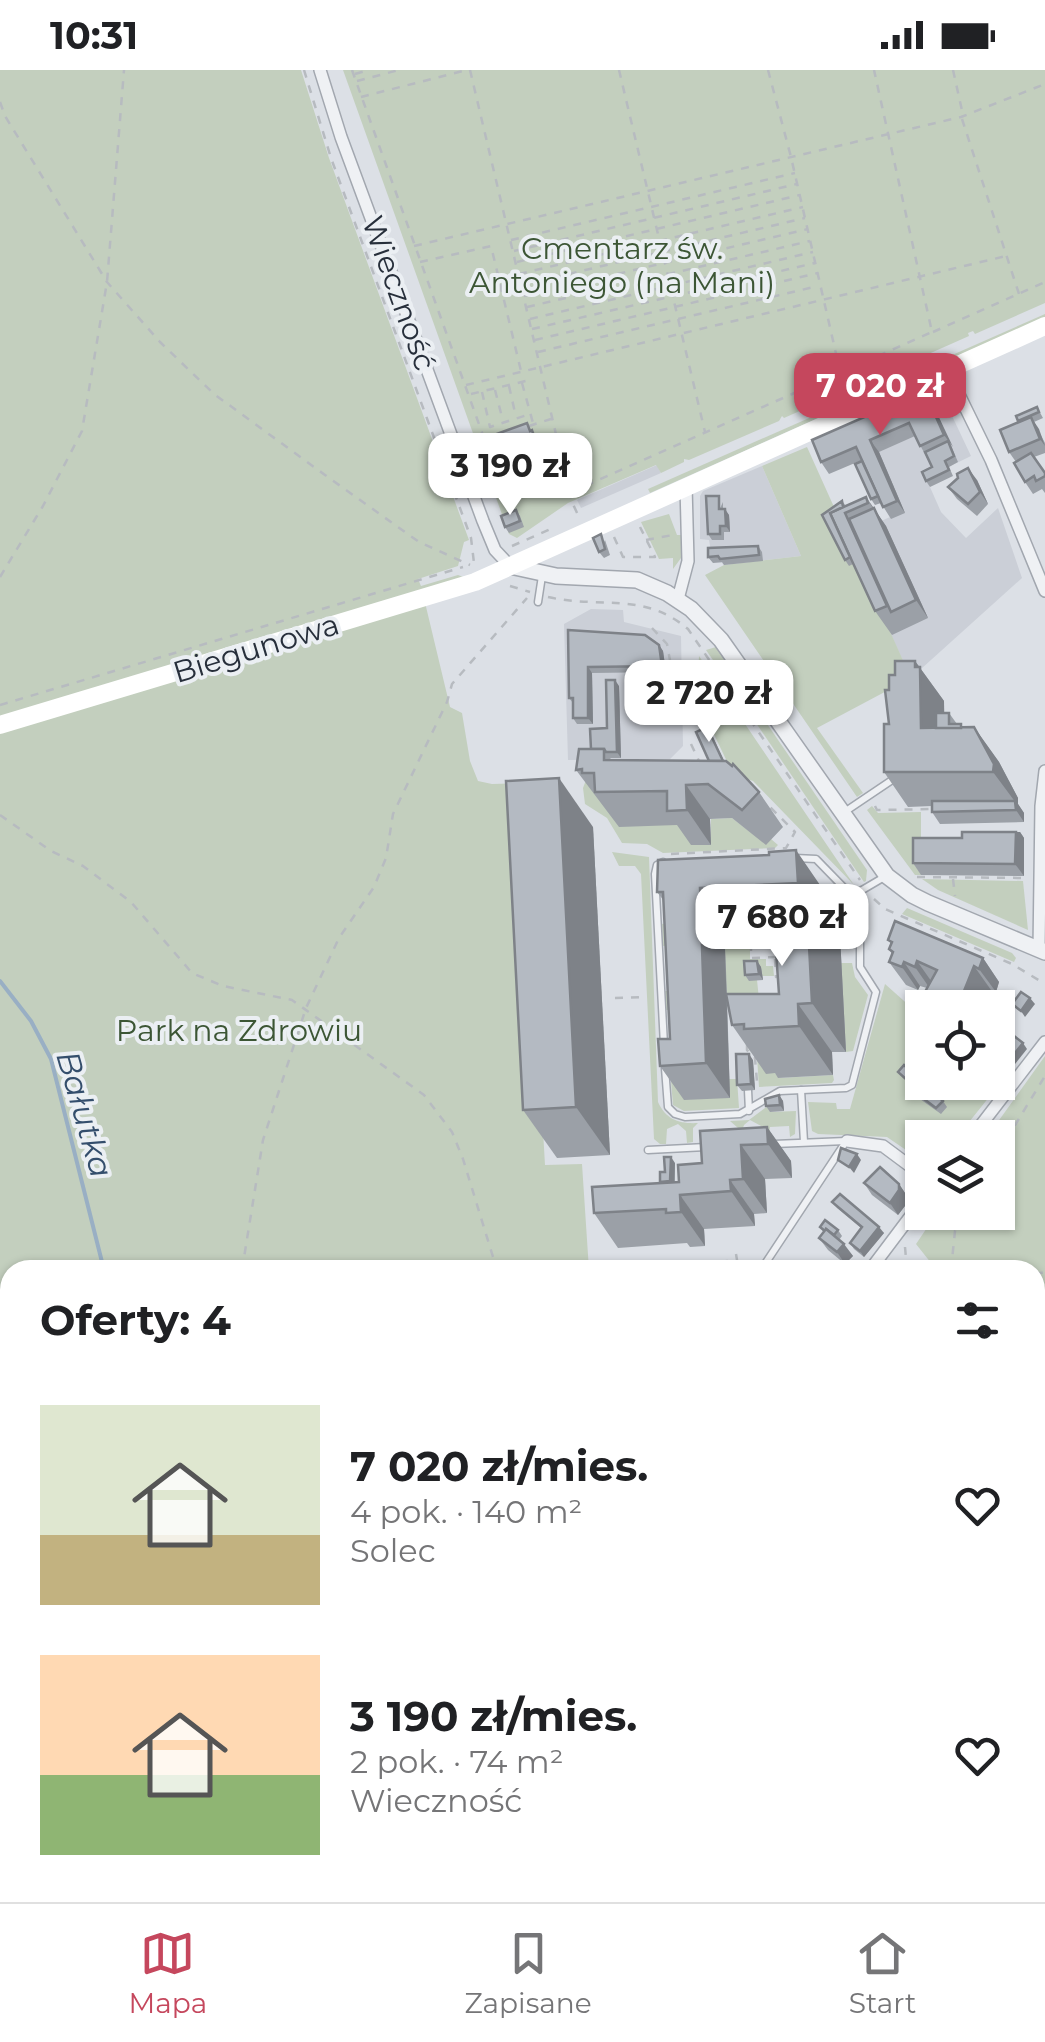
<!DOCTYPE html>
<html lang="pl">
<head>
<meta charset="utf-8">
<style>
	body { margin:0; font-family:Montserrat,sans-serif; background:#f6f6f6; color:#202124; height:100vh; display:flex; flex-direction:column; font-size:38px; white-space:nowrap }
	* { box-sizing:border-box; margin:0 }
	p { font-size:32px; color:#757577 }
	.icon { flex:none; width:55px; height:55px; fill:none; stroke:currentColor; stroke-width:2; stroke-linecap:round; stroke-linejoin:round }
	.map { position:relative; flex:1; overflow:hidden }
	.drawer { position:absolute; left:0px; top:1190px; width:1045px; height:642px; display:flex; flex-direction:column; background:#fff; border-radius:30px 30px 0 0; box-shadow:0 2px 8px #0004 }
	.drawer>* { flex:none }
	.tools { position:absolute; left:905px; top:920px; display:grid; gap:20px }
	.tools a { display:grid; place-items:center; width:110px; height:110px; border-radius:0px; background:#fff; box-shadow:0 2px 8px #0004; font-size:50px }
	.price { position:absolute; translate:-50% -85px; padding:0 22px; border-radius:20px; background:#fff; color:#222; font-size:32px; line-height:65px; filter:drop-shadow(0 2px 5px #0008) }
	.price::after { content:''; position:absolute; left:50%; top:60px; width:30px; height:22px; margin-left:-15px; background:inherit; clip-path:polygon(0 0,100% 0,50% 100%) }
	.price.selected { background:#c5475d; color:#fff }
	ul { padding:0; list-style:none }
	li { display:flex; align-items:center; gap:30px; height:250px; padding:0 40px }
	li span { display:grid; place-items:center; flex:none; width:280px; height:200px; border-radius:0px; color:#555 }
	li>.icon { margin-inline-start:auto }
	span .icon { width:120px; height:120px; fill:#fffc; stroke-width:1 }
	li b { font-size:42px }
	h2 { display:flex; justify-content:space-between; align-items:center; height:120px; padding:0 40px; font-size:42px }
	.status { display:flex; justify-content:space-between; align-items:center; height:70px; padding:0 50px; background:#fff; direction:ltr }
	.status svg { height:28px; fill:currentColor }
	.dock { display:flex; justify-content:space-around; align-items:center; height:140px; border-top:2px solid #e0e0e0; background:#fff; font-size:28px; color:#757577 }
	.dock a { display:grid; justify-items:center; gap:5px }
	.dock .selected { color:#c5475d }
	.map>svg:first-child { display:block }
	.built { fill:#cbcfd7 }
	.green { fill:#c3cfbe }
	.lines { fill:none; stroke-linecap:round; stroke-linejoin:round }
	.stream { stroke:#99afc4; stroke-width:4 }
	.service-casing { stroke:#a2a7af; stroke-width:9 }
	.minor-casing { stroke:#a2a7af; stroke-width:14 }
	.tertiary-casing { stroke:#a2a7af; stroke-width:18 }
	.path { stroke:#b7bbc0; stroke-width:2.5; stroke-dasharray:8 8; stroke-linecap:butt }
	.service { stroke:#eff1f4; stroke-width:6 }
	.minor { stroke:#eff1f4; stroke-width:11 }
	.tertiary { stroke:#eff1f4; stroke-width:15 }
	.secondary { stroke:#fff; stroke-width:18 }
	.wall { fill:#9ba0a7; fill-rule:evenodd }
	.shaded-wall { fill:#7e8288 }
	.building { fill:#b4bac2; stroke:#7e8288; stroke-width:2.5 }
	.labels { text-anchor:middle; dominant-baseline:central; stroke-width:8; stroke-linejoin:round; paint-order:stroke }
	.park-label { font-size:30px; fill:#3c5635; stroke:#ebeff3 }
	.street-label { font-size:30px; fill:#272f3b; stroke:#ebeff3 }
	.water-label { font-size:32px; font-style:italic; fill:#344e6c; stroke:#ebeff3 }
</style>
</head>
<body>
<div class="status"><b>10:31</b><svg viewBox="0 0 49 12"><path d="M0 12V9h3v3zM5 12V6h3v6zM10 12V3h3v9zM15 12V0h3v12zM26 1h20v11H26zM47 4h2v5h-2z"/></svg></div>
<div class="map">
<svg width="1045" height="1832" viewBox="0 0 1045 1832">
	<rect width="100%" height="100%" fill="#dce0e6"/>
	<g class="built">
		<polygon points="928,328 945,331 971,386 926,408 941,442 966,468 998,438 1022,508 911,608 846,467 890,447 852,361"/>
		<polygon points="657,395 661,403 581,438 577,430"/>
		<polygon points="762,396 801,486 724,495 722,493 713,493 709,470 700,469 700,426 703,421"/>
		<polygon points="591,539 623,540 624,552 681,566 683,676 670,689 568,690 564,554"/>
	</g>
	<g class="green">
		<polygon points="0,0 301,0 329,88 469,470 464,472 458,496 418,509 421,516 458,505 463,507 422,520 450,637 462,643 470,691 478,711 492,714 523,713 545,1095 582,1094 589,1200 10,1200 10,1822 1035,1822 1035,1200 928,1200 935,1198 916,1174 937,1143 998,1142 998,1068 987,1067 1045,986 1045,1832 0,1832"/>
		<polygon points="343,0 1045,0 1045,233 975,264 973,261 968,263 969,266 879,306 877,303 874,308 784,348 782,346 779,351 689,390 684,389 684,392 661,403 656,395 568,433 517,468 509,464"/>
		<polygon points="1045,244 1045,247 650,423 648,419"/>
		<polygon points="807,377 911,608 817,658 863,723 857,727 705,505 724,495 801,486 762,396"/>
		<polygon points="669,444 677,465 681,465 681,488 673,499 673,488 659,489 641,452"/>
		<polygon points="716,577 757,637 749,642 706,580"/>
		<polygon points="699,586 854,815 753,711 733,704 697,629"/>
		<polygon points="761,645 867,800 866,811 864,812 754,650"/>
		<polygon points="586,710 606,734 691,755 691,775 711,774 711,749 732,748 766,774 771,769 778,775 775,778 663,783 647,774 622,773 607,748 585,734 583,718"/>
		<polygon points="872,736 878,743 921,742 921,805 915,805 867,740"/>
		<path d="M612,782l37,5 9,245c8,18 22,22 40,21l-5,5v14l-6,1 -1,-12 -8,-7 -11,5 -1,15h-6l-6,-5 -13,-265 -6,-8h-16z"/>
		<polygon points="922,809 1023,811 1028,860 938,820"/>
		<polygon points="907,838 1012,883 1016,888 1014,892 902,844"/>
		<polygon points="814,848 802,871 750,874 750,889 766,889 766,896 773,896 774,906 762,906 757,910 759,929 726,931 724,852"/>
		<polygon points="668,853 729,1009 737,1009 739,1038 684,1041 673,1035 669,987 677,940 666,940 665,921 675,921 673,875 663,876 662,854"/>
		<polygon points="841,893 852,893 855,907 868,925 853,981 846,982"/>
		<polygon points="885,914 922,947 922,1012 994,1012 998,1016 957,1067 922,1068 922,1091 887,1067 818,1064 812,1061 808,1032 836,1033 837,1039 850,1039"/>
		<polygon points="748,967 779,1008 833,1005 834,1010 832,1013 759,1017 757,987 749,980"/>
		<polygon points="769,1035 770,1042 796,1041 795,1064 790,1067 789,1056 770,1057 769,1068 764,1068 763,1057 750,1050 744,1055 739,1070 738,1058 730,1051 749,1050"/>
	</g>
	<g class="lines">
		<g class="stream">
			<polyline points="0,911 31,951 51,989 104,1200"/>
			<polyline points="80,1832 85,1822"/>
			<polyline points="503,1832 506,1822"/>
		</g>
		<g class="service-casing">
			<g id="service">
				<polyline points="538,532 542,506"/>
				<polyline points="843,743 895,708"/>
				<polyline points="795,788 816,789 852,826 886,806"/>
				<polyline points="663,792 657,795 655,804 664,975"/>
				<polyline points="665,998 668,1037 675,1044 685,1047 740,1044 780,1021 846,1018 852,1015 876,922 860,897 860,868 855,858 852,826"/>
				<polyline points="748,1020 749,1041"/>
				<polyline points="801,1020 804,1072"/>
				<polyline points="774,1074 846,1071"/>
				<polyline points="648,1080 706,1077"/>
				<polyline points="761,1200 843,1076"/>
			</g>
		</g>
		<g class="minor-casing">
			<g id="minor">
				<polyline points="320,0 341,67 483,451 495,480 510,496"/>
				<polyline points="947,300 991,390 1045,521"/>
				<polyline points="678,529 688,491 686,416"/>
				<polyline points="1039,879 1041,736 1045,701"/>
				<polyline points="971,1068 1045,972"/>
				<polyline points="847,1071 883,1076 922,1105"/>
				<polyline points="870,1200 922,1131"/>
			</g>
		</g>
		<g class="tertiary-casing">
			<polyline id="tertiary" points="510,496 556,506 637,510 667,523 691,539 721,570 887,806 912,825 928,833 1045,882"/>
		</g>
		<g class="path">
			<polyline points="304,0 331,88 471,468 474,493"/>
			<polyline points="352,0 485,371 493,368"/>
			<polyline points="470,0 572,432 578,445"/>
			<polyline points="619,0 705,362"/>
			<polyline points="768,0 791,87 840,301"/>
			<polyline points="953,0 963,45"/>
			<polyline points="355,4 369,0"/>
			<polyline points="357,11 399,0"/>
			<polyline points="361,27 467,0"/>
			<polyline points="0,32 5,46 107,212 160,272 214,324 325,405 419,472 470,495"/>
			<polyline points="962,49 1019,224"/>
			<polyline points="511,170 795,103"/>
			<polyline points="414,176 961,47 1045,14"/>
			<polyline points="514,181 797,114"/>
			<polyline points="420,192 491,176 521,301"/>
			<polyline points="517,192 800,125"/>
			<polyline points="519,204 803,137"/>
			<polyline points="522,215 805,148"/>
			<polyline points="524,226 808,159"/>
			<polyline points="527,237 810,171"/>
			<polyline points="530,249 813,182"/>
			<polyline points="532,259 815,193"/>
			<polyline points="933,262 1045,212"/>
			<polyline points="535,270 818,203"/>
			<polyline points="538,282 818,216"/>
			<polyline points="522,313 533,353"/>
			<polyline points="466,315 1006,186"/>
			<polyline points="509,316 516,347"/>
			<polyline points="495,320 503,351"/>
			<polyline points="482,322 490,357 530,344"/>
			<polyline points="471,324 530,310"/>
			<polyline points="529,356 554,348"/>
			<polyline points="571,422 932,262 874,0"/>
			<polyline points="614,467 623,487 655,487 640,457"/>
			<polyline points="646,470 673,465"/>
			<polyline points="512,476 555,457"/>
			<polyline points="0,507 43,436 82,361 107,212 124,0"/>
			<polyline points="510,516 530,522"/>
			<path d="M548,527c52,12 95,-6 140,32l172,251"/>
			<polyline points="652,558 667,574 672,601"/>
			<polyline points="0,635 463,497"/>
			<polyline points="691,674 699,691"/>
			<polyline points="875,736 877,740 935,739"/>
			<polyline points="0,745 51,781 83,796 131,832 192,903 223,916 292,930 424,1025 452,1062 463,1089 497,1200"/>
			<polyline points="671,784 786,778 795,762 765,732"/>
			<polyline points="917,807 1029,808"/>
			<polyline points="953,809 955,826"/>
			<polyline points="874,829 885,839 1012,894 1045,914"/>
			<polyline points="831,854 839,854 838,826"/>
			<polyline points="776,887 751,888 751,876 776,874"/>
			<polyline points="775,889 776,907 780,907"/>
			<polyline points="615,928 644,927"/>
			<polyline points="747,974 747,980 755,988 757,1012"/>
			<polyline points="998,1083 1045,1006"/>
			<polyline points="952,1142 955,1160"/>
			<polyline points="905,1177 907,1200"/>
			<polyline points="954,1193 961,1200"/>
			<polyline points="688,1195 737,1190 736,1184"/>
			<polyline points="242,1200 263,1070 306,938 339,868 374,817 386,788 393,744 447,632 452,614 527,528"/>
			<polyline points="951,1200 955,1161 965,1142"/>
			<polyline points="1035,1204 1045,1202"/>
			<polyline points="1035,1271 1045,1259"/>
			<polyline points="1035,1437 1045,1413"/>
			<polyline points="1035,1634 1045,1664"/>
			<polyline points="1035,1762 1045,1754"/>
			<polyline points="875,1822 897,1832"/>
			<polyline points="971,1822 972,1832"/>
			<polyline points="259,1832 260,1822"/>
			<polyline points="310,1832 318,1822"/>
			<polyline points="596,1832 598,1822"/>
			<polyline points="657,1832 660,1822"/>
			<polyline points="951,1832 962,1822"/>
		</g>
		<use href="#service" class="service"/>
		<use href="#minor" class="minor"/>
		<use href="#tertiary" class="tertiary"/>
		<polyline class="secondary" points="0,655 475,512 1045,256"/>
	</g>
	<g class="wall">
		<polygon points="912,326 918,334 936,341 958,392 949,397 953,406 930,417 926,411 932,397 915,366 879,382 905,443 891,449 881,433 875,435 871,429 862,390 829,404 821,392"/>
		<polygon points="1037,337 1043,348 1034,352 1045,373 1045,383 1034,387 1045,403 1045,423 1042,419 1033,424 1025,412 1016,392 1009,382 1019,352 1016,346"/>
		<polygon points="531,361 537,366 544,395 508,408 502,398 501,398 496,392"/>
		<polygon points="977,410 988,434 977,446 957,429 948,417"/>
		<polygon points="866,427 886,456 928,548 892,565 875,541 853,494 849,496 845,490 842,431 846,436"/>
		<polygon points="723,432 723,439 729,445 730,462 724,462 724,470 712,470 708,464"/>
		<polygon points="516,440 520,446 524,457 509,463 505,457"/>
		<polygon points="605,470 610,485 604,488 599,482"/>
		<polygon points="758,476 762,482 763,491 724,495 722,492 713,493 708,487"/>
		<polygon points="568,560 659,575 663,581 666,602 592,603 593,654 577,654 573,648 573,633 569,628"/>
		<polygon points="915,591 944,631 944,643 949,643 957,654 961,654 963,658 974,657 999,692 1018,728 1018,734 1024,743 1024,752 940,754 932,742 932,736 908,737 884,702 895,605"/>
		<polygon points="619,616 621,688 610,688 612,690 709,691 711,663 724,691 759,722 783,757 766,775 732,748 710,749 711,775 691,775 677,755 619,757 576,700 607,658"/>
		<polygon points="593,757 610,1085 557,1088 523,1040"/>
		<polygon points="1020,762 1024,768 1024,806 921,805 913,793 962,768"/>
		<path d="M658,790l162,25 2,25 18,26 6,116h-14l1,23 -55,3 -3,-5 -9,1 -34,-49 -5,-28 3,101 -46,2 -24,-34 10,-27 -6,-138 -7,-9zM773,850l6,74h-52l-3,-72z"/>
		<polygon points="888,870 983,888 999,912 996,922 991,920 983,938 927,938 921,929 927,918 920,916 918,920 906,915 889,892 892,884 889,879 891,874"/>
		<polygon points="757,891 761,897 763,910 749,911 745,905"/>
		<polygon points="753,990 755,1020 742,1021 737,1015"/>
		<polygon points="898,1002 943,1031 947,1037 941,1044 920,1029 916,1023 917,1021"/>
		<polygon points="779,1025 783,1031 784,1041 770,1042 766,1036"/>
		<polygon points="767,1057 791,1091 792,1108 765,1109 767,1143 754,1144 755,1156 704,1159 705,1176 690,1177 687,1173 618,1178 594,1143 661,1113 665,1102 675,1093 675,1112 679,1112 702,1093"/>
		<polygon points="864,1113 899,1114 907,1126 908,1132 898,1145 872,1125"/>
		<polygon points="832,1132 884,1163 864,1187 854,1179 850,1173 861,1158 837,1138"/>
		<polygon points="820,1157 838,1160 842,1166 839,1170 853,1186 845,1194 828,1180 819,1168 824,1163"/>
	</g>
	<g class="shaded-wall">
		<polygon points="928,329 936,341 953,377 944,365"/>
		<polygon points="1031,347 1039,359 1045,376 1040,369"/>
		<polygon points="532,360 537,366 544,395 540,389"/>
		<polygon points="870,370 879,382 905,443 897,431"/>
		<polygon points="968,398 977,410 988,434 980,422"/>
		<polygon points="866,427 886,456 928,548 916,530 876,443"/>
		<polygon points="725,439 729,445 730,462 726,456"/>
		<polygon points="659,575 663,581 666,602 662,596"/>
		<polygon points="915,591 944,631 945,681 921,658"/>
		<polygon points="588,597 592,603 593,654 588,648"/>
		<polygon points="615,610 619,616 621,688 617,682"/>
		<polygon points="974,657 999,692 1018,728 1018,734 1024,743 1024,752 1016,740 1016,733 993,702"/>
		<polygon points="559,708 593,757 610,1085 576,1037"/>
		<polygon points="686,715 710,749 711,775 687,740"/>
		<polygon points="1016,762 1020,762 1024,768 1024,806 1015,794"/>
		<polygon points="796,780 820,815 822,840 840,866 846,982 812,933 806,824 798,813"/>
		<polygon points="700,818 724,852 730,1028 706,993"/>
		<polygon points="983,888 999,912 996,922 979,899"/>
		<polygon points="757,891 761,897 763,910 759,904"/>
		<polygon points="917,891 934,915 931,920 915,897"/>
		<polygon points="904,892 920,916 918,920 902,897"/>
		<polygon points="974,896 991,920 983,938 970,938 962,926"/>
		<polygon points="958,924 968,938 950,938"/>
		<polygon points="1030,928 1035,934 1025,947 1021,941"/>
		<polygon points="798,934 832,982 833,1005 799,956"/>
		<polygon points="1023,973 1027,979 1015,994 1011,988"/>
		<polygon points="749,984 753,990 755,1020 751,1014"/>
		<polygon points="779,1025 783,1031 784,1041 780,1035"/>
		<polygon points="767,1057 791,1091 792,1108 768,1074"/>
		<polygon points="741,1075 765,1109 767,1143 743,1109"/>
		<polygon points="857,1084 861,1090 854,1103 849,1097"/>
		<polygon points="671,1087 675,1093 674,1117 670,1111"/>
		<polygon points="730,1110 754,1144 755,1156 731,1121"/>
		<polygon points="899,1114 907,1126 908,1132 898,1145 890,1133"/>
		<polygon points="680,1125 704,1159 705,1176 681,1142"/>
		<polygon points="879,1157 884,1163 864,1187 860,1181"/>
		<polygon points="844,1174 853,1186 845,1194 837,1182"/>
	</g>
	<g class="building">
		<polygon points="912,326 916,334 928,329 944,365 920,376 909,353 870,370 897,431 883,437 856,377 821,392 812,370"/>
		<polygon points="1037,337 1039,342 1018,351 1016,346"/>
		<polygon points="1031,347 1040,369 1009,382 1000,360"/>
		<polygon points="527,353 530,361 532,360 540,389 504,402 500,391 496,392 491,366"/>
		<polygon points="948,371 954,386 945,391 949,400 926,411 922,402 932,397 925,382"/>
		<polygon points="1031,383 1045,403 1045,406 1036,411 1034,406 1025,412 1014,393"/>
		<polygon points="862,391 878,426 871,429 855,394"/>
		<polygon points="968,398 980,422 968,434 948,417 958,408 957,404"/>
		<polygon points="706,426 719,426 719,439 725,439 726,456 720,456 720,464 708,464"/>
		<polygon points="866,427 868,433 845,443 887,536 875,541 830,443"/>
		<polygon points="842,431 843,437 830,443 850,487 845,490 822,445"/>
		<polygon points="874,438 916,530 891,542 849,449"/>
		<polygon points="516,440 520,451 505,457 501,446"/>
		<polygon points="601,464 605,479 599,482 593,468"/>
		<polygon points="758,476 759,485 720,489 718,486 708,487 708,478"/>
		<polygon points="568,560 645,565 659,575 662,596 588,597 588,648 573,648 573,628 569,628"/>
		<polygon points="895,591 915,591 915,597 920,597 921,658 974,657 994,694 993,702 884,702 884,654 889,654 885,620 889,620 889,605 895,605"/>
		<polygon points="606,610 615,610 617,682 606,682 604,679 591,679 590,659 607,658"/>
		<polygon points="936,643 949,643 949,654 961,654 961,658 936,658"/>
		<polygon points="707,657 723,691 709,691 696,662"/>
		<polygon points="579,679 604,679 604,690 726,691 732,696 733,694 759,722 742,740 708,714 686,715 687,740 667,741 667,721 595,722 594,703 582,703 582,699 576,700"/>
		<polygon points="559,708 576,1037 523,1040 506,711"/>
		<polygon points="932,731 1015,731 1016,740 932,742"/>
		<polygon points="962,762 1016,762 1015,794 913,793 913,768 962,768"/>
		<polygon points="796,780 798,813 700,818 706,993 660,996 658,969 670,969 663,822 657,822 658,790 769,785 769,782"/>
		<polygon points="806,817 812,933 798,934 799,956 744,959 744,954 732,955 726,924 779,924 773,839 775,839 774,819"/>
		<polygon points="895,851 983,888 979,899 974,896 962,926 958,924 950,938 934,938 921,929 937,900 917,891 915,897 904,892 902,897 889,892 893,882 889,879 892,872 888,870"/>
		<polygon points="744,891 757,891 759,904 745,905"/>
		<polygon points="1021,922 1030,928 1021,941 1012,934"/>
		<polygon points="1009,962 1023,973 1011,988 998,977 1002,971 1000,966"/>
		<polygon points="736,984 749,984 751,1014 737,1015"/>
		<polygon points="904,995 943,1031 936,1038 916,1023 918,1020 898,1002"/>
		<polygon points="779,1025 780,1035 766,1036 765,1029"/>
		<polygon points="767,1057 768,1074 741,1075 743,1109 730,1110 731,1121 680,1125 681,1142 666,1143 666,1139 594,1143 592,1117 679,1112 678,1095 702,1093 700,1061"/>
		<polygon points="841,1078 857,1084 849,1097 838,1090"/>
		<polygon points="664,1087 671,1087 670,1111 660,1112 660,1102 665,1102"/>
		<polygon points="880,1097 899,1114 899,1120 890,1133 864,1113"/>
		<polygon points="840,1124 879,1157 860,1181 850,1173 862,1157 832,1132"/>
		<polygon points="825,1150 838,1160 834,1165 826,1159 825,1161 820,1157"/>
		<polygon points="826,1159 844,1174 837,1182 819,1168"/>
		<polygon points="797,1192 806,1200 790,1200"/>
	</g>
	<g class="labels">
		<g class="park-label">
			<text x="622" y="178">Cmentarz św.<tspan x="622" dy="34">Antoniego (na Mani)</tspan></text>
			<text x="239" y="960">Park na Zdrowiu</text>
		</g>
		<g class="street-label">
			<text transform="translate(399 223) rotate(70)">Wieczność</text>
			<text transform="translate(256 578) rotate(-17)">Biegunowa</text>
		</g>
		<g class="water-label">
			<text transform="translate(85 1044) rotate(74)">Bałutka</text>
		</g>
	</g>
</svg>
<div class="tools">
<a><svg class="icon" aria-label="locate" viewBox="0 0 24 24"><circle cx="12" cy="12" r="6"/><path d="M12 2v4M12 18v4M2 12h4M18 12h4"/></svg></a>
<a><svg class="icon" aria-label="layers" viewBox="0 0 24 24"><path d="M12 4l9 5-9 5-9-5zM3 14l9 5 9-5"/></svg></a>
</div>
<b class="price selected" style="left:880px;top:368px">7 020 zł</b>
<b class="price" style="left:510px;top:448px">3 190 zł</b>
<b class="price" style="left:709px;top:675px">2 720 zł</b>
<b class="price" style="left:782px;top:899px">7 680 zł</b>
<section class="drawer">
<h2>Oferty: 4<svg class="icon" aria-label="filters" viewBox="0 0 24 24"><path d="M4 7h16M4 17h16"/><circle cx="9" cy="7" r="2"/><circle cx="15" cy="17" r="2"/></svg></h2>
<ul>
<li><span style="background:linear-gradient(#dfe7d0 65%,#c2b280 0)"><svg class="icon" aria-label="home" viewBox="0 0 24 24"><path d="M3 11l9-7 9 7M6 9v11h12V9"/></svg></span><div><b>7 020 zł/mies.</b><p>4 pok. · 140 m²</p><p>Solec</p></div><svg class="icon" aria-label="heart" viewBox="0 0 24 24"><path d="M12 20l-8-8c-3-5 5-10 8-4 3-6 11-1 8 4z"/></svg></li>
<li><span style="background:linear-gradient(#ffd9b3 60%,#8fb573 0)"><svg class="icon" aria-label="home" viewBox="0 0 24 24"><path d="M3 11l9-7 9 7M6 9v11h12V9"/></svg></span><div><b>3 190 zł/mies.</b><p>2 pok. · 74 m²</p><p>Wieczność</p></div><svg class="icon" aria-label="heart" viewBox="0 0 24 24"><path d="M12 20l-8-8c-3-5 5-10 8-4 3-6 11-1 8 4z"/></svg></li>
</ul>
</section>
</div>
<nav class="dock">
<a class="selected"><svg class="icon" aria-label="map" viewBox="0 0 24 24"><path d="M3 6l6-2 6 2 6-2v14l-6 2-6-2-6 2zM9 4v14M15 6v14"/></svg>Mapa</a>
<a><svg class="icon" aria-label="saved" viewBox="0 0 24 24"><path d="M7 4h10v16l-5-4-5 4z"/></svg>Zapisane</a>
<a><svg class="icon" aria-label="home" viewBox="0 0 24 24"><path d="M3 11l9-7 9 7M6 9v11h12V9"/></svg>Start</a>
</nav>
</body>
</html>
